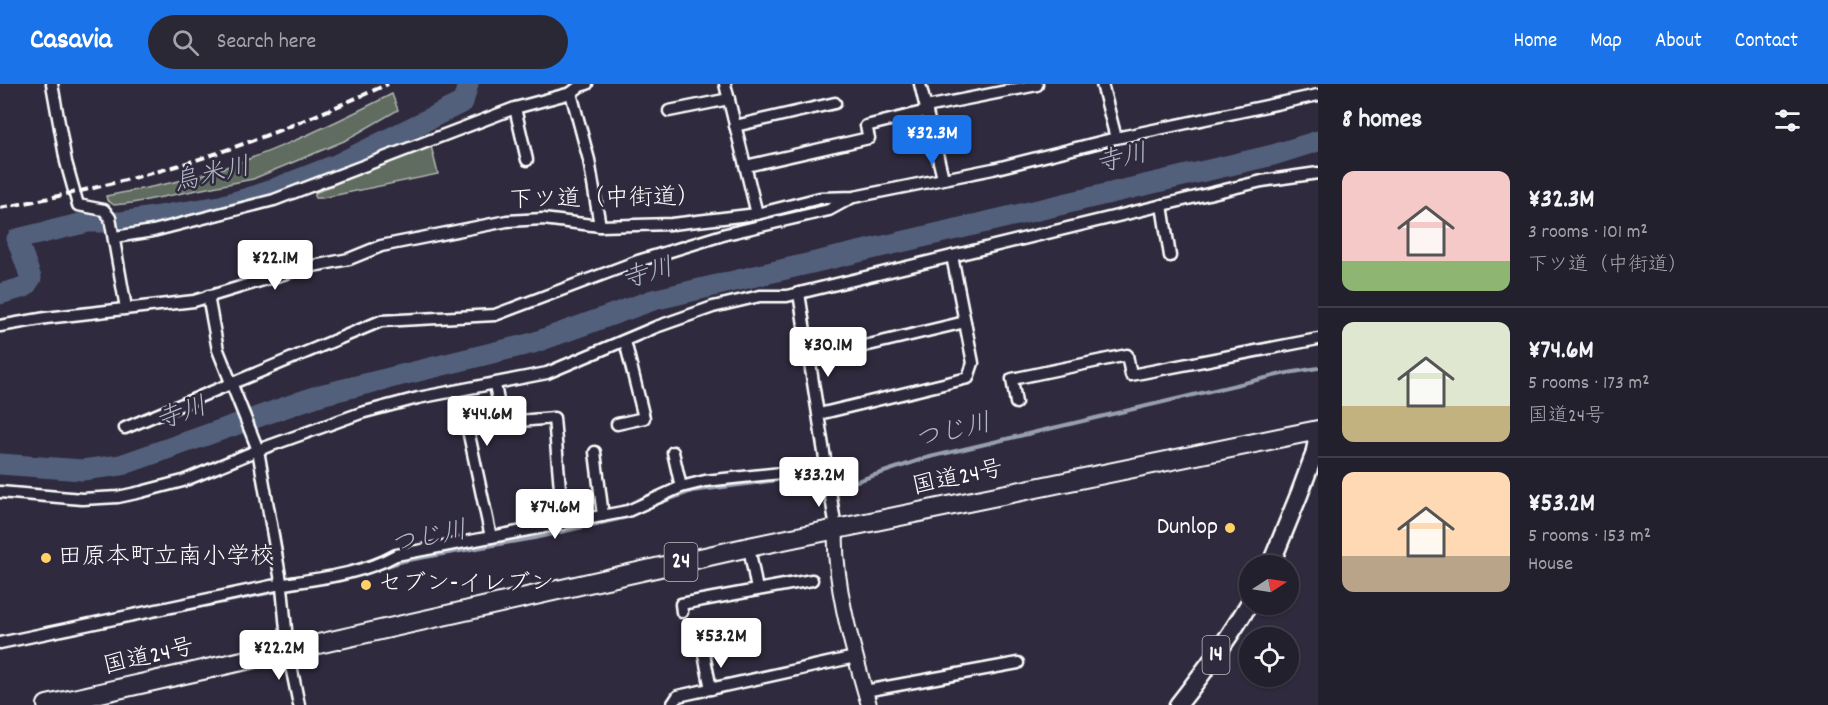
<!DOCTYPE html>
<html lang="en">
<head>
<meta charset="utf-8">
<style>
	body { margin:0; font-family:Dekko,"Klee One",sans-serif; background:#2b2836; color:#f1f3f6; height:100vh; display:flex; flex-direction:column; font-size:22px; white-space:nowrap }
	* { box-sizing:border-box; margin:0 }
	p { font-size:20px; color:#a3a3aa }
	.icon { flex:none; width:33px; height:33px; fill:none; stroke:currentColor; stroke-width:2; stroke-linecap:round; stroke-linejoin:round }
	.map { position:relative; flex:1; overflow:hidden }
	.details { display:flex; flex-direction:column; background:#23202e; width:510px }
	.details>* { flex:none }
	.needle { width:39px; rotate:78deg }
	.controls { position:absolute; left:1239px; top:471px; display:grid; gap:12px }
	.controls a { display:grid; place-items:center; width:60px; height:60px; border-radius:50%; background:#23202e; box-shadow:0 2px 4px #0004,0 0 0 2px #403e4a; font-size:30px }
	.price { position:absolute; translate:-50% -51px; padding:0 14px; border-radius:6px; background:#fff; color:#222; font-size:20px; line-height:39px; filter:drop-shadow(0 2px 3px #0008) }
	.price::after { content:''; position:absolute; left:50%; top:36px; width:18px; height:14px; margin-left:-9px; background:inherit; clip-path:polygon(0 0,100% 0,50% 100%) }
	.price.current { background:#1a73e8; color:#fff }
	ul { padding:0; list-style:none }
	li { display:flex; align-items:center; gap:18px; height:150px; padding:0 24px }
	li+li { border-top:2px solid #403e4a }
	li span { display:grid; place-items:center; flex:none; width:168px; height:120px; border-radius:12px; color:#555 }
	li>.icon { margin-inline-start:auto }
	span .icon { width:72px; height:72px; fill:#fffc; stroke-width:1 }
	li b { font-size:26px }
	h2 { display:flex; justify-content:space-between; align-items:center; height:72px; padding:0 24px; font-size:26px }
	header { display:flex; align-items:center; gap:36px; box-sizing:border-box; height:84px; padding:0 30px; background:#1a73e8; color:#fff }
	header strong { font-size:28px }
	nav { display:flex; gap:33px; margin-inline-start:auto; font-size:21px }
	.search { width:420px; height:54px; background:#2b2836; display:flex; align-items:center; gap:15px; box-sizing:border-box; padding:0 21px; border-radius:33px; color:#a3a3aa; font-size:22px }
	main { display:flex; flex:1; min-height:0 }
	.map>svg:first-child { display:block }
	.green { fill:#616c61; stroke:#b0b6b0; stroke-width:1.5 }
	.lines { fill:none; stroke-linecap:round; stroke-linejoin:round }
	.stream { stroke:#98a0b0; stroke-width:4 }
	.river { stroke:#53617c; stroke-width:21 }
	.minor-casing { stroke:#fff; stroke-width:15 }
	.tertiary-casing { stroke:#fff; stroke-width:18 }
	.primary-casing { stroke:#fff; stroke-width:21 }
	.trunk-casing { stroke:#fff; stroke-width:22 }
	.minor { stroke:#2f2a3d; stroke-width:10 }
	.tertiary { stroke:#2f2a3d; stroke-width:14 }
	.primary { stroke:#2f2a3d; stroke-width:16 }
	.trunk { stroke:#2f2a3d; stroke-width:18 }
	.rail { stroke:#fff; stroke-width:4; stroke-dasharray:9 4.5; stroke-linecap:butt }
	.poi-dot { fill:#ffd166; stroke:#2f2a3d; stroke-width:2 }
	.labels { text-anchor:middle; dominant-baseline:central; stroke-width:5; stroke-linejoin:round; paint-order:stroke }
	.shield { fill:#2f2a3d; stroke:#c1bfc5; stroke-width:1.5 }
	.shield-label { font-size:22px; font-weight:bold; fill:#fff }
	.street-label { font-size:24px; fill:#fff; stroke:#2f2a3d }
	.poi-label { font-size:24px; fill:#fff; stroke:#2f2a3d; text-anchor:start }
	.water-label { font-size:26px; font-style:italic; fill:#b2b8c4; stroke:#2f2a3d }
</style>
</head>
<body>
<header>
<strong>Casavia</strong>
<div class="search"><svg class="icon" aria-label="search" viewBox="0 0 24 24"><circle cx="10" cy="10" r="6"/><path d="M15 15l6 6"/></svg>Search here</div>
<nav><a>Home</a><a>Map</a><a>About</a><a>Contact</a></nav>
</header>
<main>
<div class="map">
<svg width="1318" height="621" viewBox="0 0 1318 621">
	<rect width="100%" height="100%" fill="#2f2a3d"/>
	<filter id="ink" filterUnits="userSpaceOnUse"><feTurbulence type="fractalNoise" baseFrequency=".0167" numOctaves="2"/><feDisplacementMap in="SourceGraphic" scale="12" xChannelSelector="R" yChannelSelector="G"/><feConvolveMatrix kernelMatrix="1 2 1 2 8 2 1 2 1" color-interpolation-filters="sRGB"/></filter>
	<g filter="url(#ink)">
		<g class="green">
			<path d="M392,10l6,16 -54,31 -91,38 -121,24 -18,2 -7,-5 -1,-4c26,-5 52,-10 77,-16 73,-19 142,-52 209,-86z"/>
			<polygon points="430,58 438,90 322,114 315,114 315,109"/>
		</g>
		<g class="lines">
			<g class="stream">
				<polyline points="656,420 692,407 817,391 857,397 926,374 1282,290 1318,284"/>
				<polyline points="371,487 403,477 534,454 628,433 647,424"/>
				<polyline points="133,536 314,500"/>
			</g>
			<g class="river">
				<polyline points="0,210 25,203 31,194 17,155 88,138 121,138 220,122 258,111 338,80 463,18 468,0"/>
				<polyline points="0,380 82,386 121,381 320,311 533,259 653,216 1273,71 1318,57"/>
			</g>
			<g class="minor-casing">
				<g id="minor">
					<polyline points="52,0 66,78 78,121 104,126 110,134 126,224"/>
					<polyline points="725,0 757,130"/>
					<polyline points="920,0 943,94"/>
					<polyline points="1102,0 1116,54"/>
					<polyline points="571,9 589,76 600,142"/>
					<polyline points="926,23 1037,1"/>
					<polyline points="515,24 527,76"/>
					<polyline points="669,27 729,15"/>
					<polyline points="735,42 835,19"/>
					<polyline points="746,82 869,54 866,42 927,27"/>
					<polyline points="1162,121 1170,172"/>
					<polyline points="115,153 153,147 274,116 515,24 571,9 580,2 587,0"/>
					<polyline points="799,209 836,445"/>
					<polyline points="208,212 218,266 258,366 282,503 288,567 299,621"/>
					<polyline points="0,242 46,234 194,217 303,184 349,175 381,162 507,137 543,135 600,142 672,140 757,130 820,114 854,113 993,85 1116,54 1318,11"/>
					<polyline points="810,275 965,238"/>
					<polyline points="1016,319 1012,295 1127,271 1131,291 1318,255"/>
					<polyline points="499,322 519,337 554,334 563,440"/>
					<polyline points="819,330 968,294 973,279 952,172"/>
					<polyline points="617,340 644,334 625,257"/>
					<polyline points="125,344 381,237 495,231 638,177 726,150 829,126 851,114"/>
					<polyline points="595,368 603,432"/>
					<polyline points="673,368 681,403"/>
					<polyline points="0,408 82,415 118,413 141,408 183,397 258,366 361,329 418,314 547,289 656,243 713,223 760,212 787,212 1262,97 1318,89"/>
					<polyline points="491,453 468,346 502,340 495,300"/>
					<polyline points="757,506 812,496"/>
					<polyline points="682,528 681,520 757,506 749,463"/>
					<path d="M0,559l271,-57c41,-7 88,-10 125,-31l232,-44 53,-24 24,-6 123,-13"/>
					<polyline points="704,570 711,605"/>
					<polyline points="865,607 1018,579"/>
					<polyline points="672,621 678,612 855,573"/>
				</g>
			</g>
			<g class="tertiary-casing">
				<path id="tertiary" d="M836,445c-3,55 18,123 33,176"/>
			</g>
			<g class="primary-casing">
				<g id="primary">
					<polyline points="1270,482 1299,411 1314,371 1318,352"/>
					<path d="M1178,621c26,-33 51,-66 72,-103"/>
				</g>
			</g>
			<g class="trunk-casing">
				<polyline id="trunk" points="47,621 749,463 1318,346"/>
			</g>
			<use href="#minor" class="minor"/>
			<use href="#tertiary" class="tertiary"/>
			<use href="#primary" class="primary"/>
			<use href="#trunk" class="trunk"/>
			<path class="rail" d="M0,124c62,-12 123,-26 183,-44 70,-21 138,-50 205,-80"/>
		</g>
	</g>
	<g class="poi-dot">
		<circle cx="1230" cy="444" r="6"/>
		<circle cx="46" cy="474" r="6"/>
		<circle cx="366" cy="501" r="6"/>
	</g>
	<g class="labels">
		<g class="shield">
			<rect x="664.5" y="459" width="33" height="38" rx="4.5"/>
			<rect x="1202.5" y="552" width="27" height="38" rx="4.5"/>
		</g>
		<g class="shield-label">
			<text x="681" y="478">24</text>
			<text x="1216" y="571">14</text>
		</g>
		<g class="street-label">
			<text transform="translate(605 116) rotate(-1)">下ツ道（中街道）</text>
			<text transform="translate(958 395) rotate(-12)">国道24号</text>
			<text transform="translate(149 574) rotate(-13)">国道24号</text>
		</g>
		<g class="poi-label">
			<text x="1218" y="444" text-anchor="end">Dunlop</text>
			<text x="58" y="474">田原本町立南小学校</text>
			<text x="378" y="501">セブン-イレブン</text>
		</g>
		<g class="water-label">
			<text transform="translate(1122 76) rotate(-13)">寺川</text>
			<text transform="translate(212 92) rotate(-13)">烏米川</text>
			<text transform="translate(648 191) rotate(-16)">寺川</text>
			<text transform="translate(182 331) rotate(-19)">寺川</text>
			<text transform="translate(953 349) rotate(-14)">つじ川</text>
			<text transform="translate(429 455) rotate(-12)">つじ川</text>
		</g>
	</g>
</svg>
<div class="controls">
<a><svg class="needle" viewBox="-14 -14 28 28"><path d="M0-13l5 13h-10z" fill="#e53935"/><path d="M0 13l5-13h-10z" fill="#a3a3aa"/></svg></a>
<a><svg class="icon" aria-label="locate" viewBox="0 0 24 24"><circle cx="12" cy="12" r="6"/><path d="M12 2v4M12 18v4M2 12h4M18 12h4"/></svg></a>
</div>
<b class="price current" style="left:932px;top:82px">¥32.3M</b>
<b class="price" style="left:275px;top:207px">¥22.1M</b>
<b class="price" style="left:828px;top:294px">¥30.1M</b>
<b class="price" style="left:487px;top:363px">¥44.6M</b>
<b class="price" style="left:819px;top:424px">¥33.2M</b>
<b class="price" style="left:555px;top:456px">¥74.6M</b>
<b class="price" style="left:721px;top:585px">¥53.2M</b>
<b class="price" style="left:279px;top:597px">¥22.2M</b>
</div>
<section class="details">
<h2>8 homes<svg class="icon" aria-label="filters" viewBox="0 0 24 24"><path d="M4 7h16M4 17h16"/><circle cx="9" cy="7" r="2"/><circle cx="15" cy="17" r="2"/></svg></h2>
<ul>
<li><span style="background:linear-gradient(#f6c9c9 75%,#8fb573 0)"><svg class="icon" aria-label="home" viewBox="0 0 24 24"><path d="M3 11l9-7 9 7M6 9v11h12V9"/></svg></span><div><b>¥32.3M</b><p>3 rooms · 101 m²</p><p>下ツ道（中街道）</p></div></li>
<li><span style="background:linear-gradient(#dfe7d0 70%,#c2b280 0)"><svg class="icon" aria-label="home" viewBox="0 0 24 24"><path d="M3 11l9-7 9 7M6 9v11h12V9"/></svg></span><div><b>¥74.6M</b><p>5 rooms · 173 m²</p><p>国道24号</p></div></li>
<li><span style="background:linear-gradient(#ffd9b3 70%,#b9a48a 0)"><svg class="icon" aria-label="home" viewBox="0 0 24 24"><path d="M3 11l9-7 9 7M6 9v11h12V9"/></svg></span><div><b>¥53.2M</b><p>5 rooms · 153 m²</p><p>House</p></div></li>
</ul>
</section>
</main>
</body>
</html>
